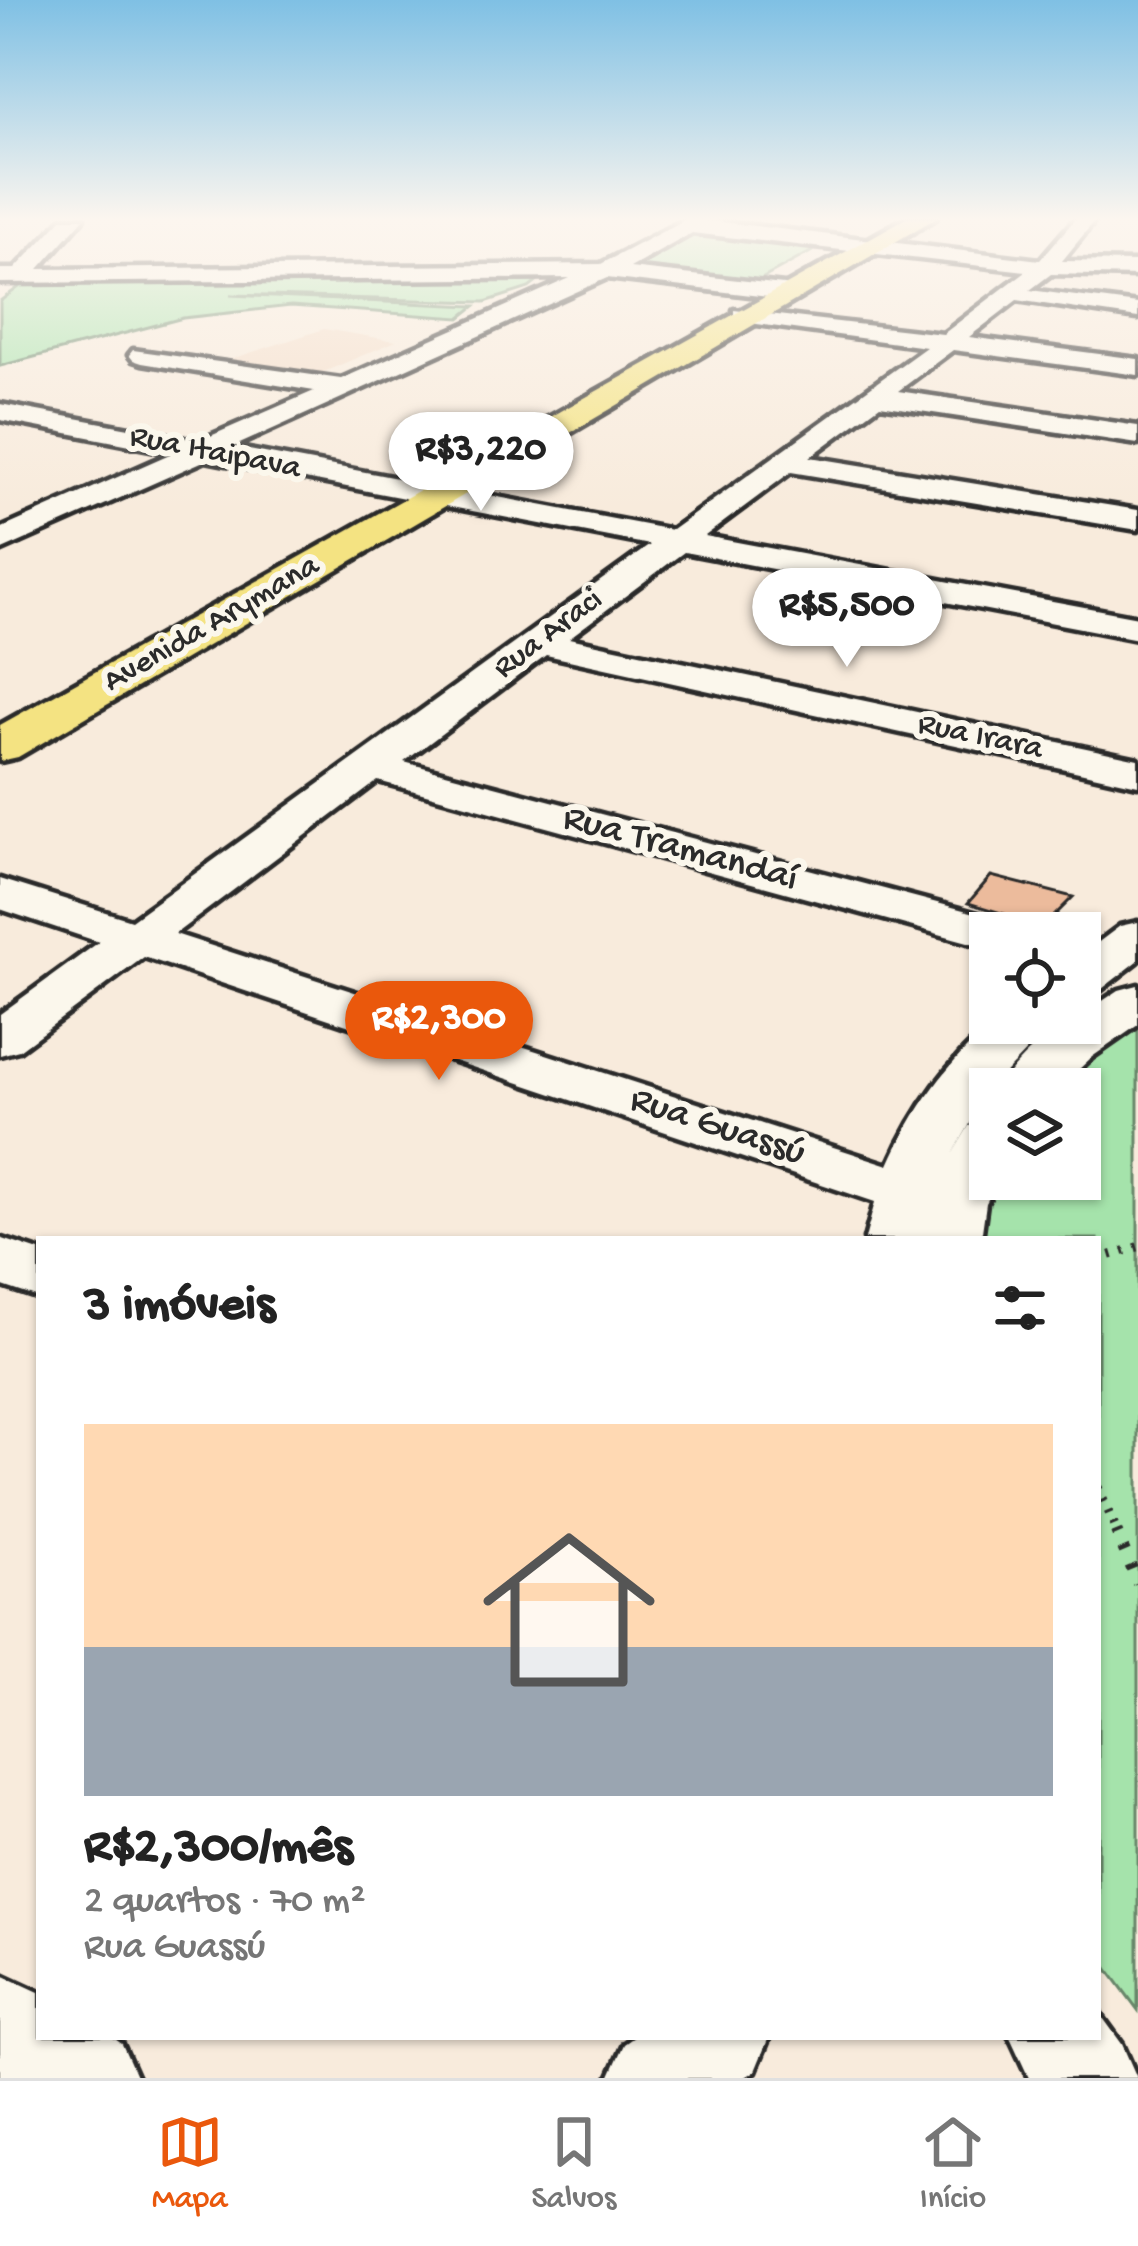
<!DOCTYPE html>
<html lang="pt">
<head>
<meta charset="utf-8">
<style>
	body { margin:0; font-family:"Gochi Hand",sans-serif; background:#f6f6f6; color:#222; height:100vh; display:flex; flex-direction:column; font-size:45px; white-space:nowrap }
	* { box-sizing:border-box; margin:0 }
	p { font-size:39px; color:#767676 }
	.icon { flex:none; width:66px; height:66px; fill:none; stroke:currentColor; stroke-width:2; stroke-linecap:round; stroke-linejoin:round }
	.map { position:relative; flex:1; overflow:hidden }
	.drawer { position:absolute; left:36px; top:1236px; width:1065px; height:804px; display:flex; flex-direction:column; background:#fff; border-radius:0px; box-shadow:0 3px 9px #0004 }
	.drawer>* { flex:none }
	.controls { position:absolute; left:969px; top:912px; display:grid; gap:24px }
	.controls a { display:grid; place-items:center; width:132px; height:132px; border-radius:0px; background:#fff; box-shadow:0 3px 9px #0004; font-size:60px }
	.price { position:absolute; translate:-50% -102px; padding:0 27px; border-radius:42px; background:#fff; color:#222; font-size:39px; line-height:78px; filter:drop-shadow(0 3px 6px #0008) }
	.price::after { content:''; position:absolute; left:50%; top:72px; width:36px; height:27px; margin-left:-18px; background:inherit; clip-path:polygon(0 0,100% 0,50% 100%) }
	.price.active { background:#ea580c; color:#fff }
	ul { padding:0; list-style:none }
	li { display:grid; align-content:center; gap:24px; height:636px; padding:0 48px }
	li span { display:grid; place-items:center; height:372px; border-radius:0px; color:#555 }
	li>.icon { margin-inline-start:auto }
	span .icon { width:216px; height:216px; fill:#fffc; stroke-width:1 }
	li b { font-size:51px }
	h2 { display:flex; justify-content:space-between; align-items:center; height:144px; padding:0 48px; font-size:51px }
	.tabs { display:flex; justify-content:space-around; align-items:center; height:168px; border-top:3px solid #e0e0e0; background:#fff; font-size:33px; color:#767676 }
	.tabs a { display:grid; justify-items:center; gap:6px }
	.tabs .active { color:#ea580c }
	.map>svg:first-child { display:block }
	.built { fill:#f4ddc9 }
	.green { fill:#a5e3ab; stroke:#68876b; stroke-width:3 }
	.building { fill:#ecbb9c; stroke:#2b2b2b; stroke-width:3 }
	.lines { fill:none; stroke-linecap:round; stroke-linejoin:round }
	.minor-casing { stroke:#2b2b2b; stroke-width:9 }
	.major-casing { stroke:#2b2b2b; stroke-width:9 }
	.path-far1 { stroke:#2b2b2b; stroke-width:9; stroke-dasharray:3 10; stroke-linecap:butt }
	.path { stroke:#2b2b2b; stroke-width:12; stroke-dasharray:4.5 14; stroke-linecap:butt }
	.minor { fill:#fbf7ec; fill-rule:evenodd }
	.major { fill:#f4e382; fill-rule:evenodd }
	.labels { text-anchor:middle; dominant-baseline:central; stroke-width:12; stroke-linejoin:round; paint-order:stroke }
	.far-street-label { font-size:33px; fill:#2b2b2b; stroke:#fbf7ec }
	.street-label { font-size:39px; fill:#2b2b2b; stroke:#fbf7ec }
</style>
</head>
<body>
<div class="map">
<svg width="1138" height="2078" viewBox="0 0 1138 2078">
	<rect width="100%" height="100%" fill="#f8ebdc"/>
	<filter id="ink" filterUnits="userSpaceOnUse"><feTurbulence type="fractalNoise" baseFrequency=".00833" numOctaves="2"/><feDisplacementMap in="SourceGraphic" scale="24" xChannelSelector="R" yChannelSelector="G"/><feConvolveMatrix kernelMatrix="1 2 1 2 8 2 1 2 1" color-interpolation-filters="sRGB"/></filter>
	<g filter="url(#ink)">
		<polygon class="built" points="324,329 396,341 305,380 216,364"/>
		<g class="green">
			<polygon points="693,233 818,248 754,283 619,268"/>
			<polygon points="547,274 529,288 485,302 230,295 475,306 460,318 291,306 183,318 0,366 0,301 30,279"/>
			<polygon points="1138,1019 1138,2010 1098,1956 1098,1239 980,1239 987,1201 998,1179 1080,1179 1080,1089 1053,1089"/>
		</g>
		<polygon class="building" points="991,876 1073,897 1044,926 968,903"/>
		<g class="lines">
			<g class="minor-casing">
				<g id="minor">
					<path d="M63,218h21l-45,51 562,-5 87,-46 352,42 36,-42h21l-35,43 76,1v14l-87,-2 -21,16 108,14v14l-121,-18 -48,37 169,22v16l-185,-25 -55,41 240,35v18l-258,-39 -70,52 328,53v20l-347,-58 -86,64 433,81v22l-454,-87 -115,86 569,121v26l-592,-130 -142,107 605,160 7,11h-26v15l-612,-167 -203,153 714,231c24,-54 59,-104 105,-142h59l-63,66 -38,66 17,-29 21,-5v58h9l-13,24 -5,36h-116l10,-37 -731,-245 -125,93 -19,5v-41l99,-72 -99,-33v-30l131,41 519,-375 -444,-85 -206,91v-22l172,-76 -172,-33v-16l199,37 115,-50 -172,-28 -9,-3 -4,-5 4,-5 208,29 229,-101 -570,5v-14h15zM692,233l334,38 -83,63 -209,-24v10l8,2 184,25 -254,183 -439,-83 374,-169 186,22 11,-7 -11,-7 -163,-18z"/>
					<polygon points="1138,922 1138,961 1098,992 1080,996 1080,956 1120,926"/>
					<path d="M1138,985v40l-46,32 -34,32h-61c15,-22 55,-66 83,-66v-7l39,-26z"/>
					<polygon points="0,1238 39,1251 39,1298 0,1285"/>
					<polygon points="0,1974 39,1992 39,2037 112,2037 122,2044 137,2078 0,2078"/>
					<polygon points="1098,2011 1122,2044 1137,2078 1029,2078 1010,2037 1098,2037"/>
					<polygon points="634,2037 769,2037 755,2071 744,2078 609,2078 624,2044"/>
				</g>
			</g>
			<g class="major-casing">
				<polygon id="major" points="906,218 936,218 18,757 0,761 0,725"/>
			</g>
			<g class="path-far1">
				<polyline points="1098,1259 1138,1247"/>
				<polyline points="1098,1487 1118,1534"/>
			</g>
			<polyline class="path" points="1116,1531 1138,1583"/>
			<use href="#minor" class="minor"/>
			<use href="#major" class="major"/>
		</g>
	</g>
	<linearGradient id="sky" x2="0" y2="1"><stop stop-color="#7fc0e4"/><stop offset="0.43" stop-color="#fcf6ef"/><stop offset="1" stop-color="#fcf6ef" stop-opacity="0"/></linearGradient>
	<rect width="1138" height="509" fill="url(#sky)"/>
	<g class="labels">
		<g class="far-street-label">
			<text transform="translate(215 454) rotate(11)">Rua Itaipava</text>
			<text transform="translate(212 625) rotate(-30)">Avenida Arymana</text>
			<text transform="translate(549 635) rotate(-37)">Rua Araci</text>
			<text transform="translate(980 738) rotate(12)">Rua Irara</text>
		</g>
		<g class="street-label">
			<text transform="translate(680 850) rotate(15)">Rua Tramandaí</text>
			<text transform="translate(717 1128) rotate(18)">Rua Guassú</text>
		</g>
	</g>
</svg>
<div class="controls">
<a><svg class="icon" aria-label="locate" viewBox="0 0 24 24"><circle cx="12" cy="12" r="6"/><path d="M12 2v4M12 18v4M2 12h4M18 12h4"/></svg></a>
<a><svg class="icon" aria-label="layers" viewBox="0 0 24 24"><path d="M12 4l9 5-9 5-9-5zM3 14l9 5 9-5"/></svg></a>
</div>
<b class="price" style="left:481px;top:514px">R$3,220</b>
<b class="price" style="left:847px;top:670px">R$5,500</b>
<b class="price active" style="left:439px;top:1083px">R$2,300</b>
<section class="drawer">
<h2>3 imóveis<svg class="icon" aria-label="filters" viewBox="0 0 24 24"><path d="M4 7h16M4 17h16"/><circle cx="9" cy="7" r="2"/><circle cx="15" cy="17" r="2"/></svg></h2>
<ul>
<li><span style="background:linear-gradient(#ffd9b3 60%,#9aa5b1 0)"><svg class="icon" aria-label="home" viewBox="0 0 24 24"><path d="M3 11l9-7 9 7M6 9v11h12V9"/></svg></span><div><b>R$2,300/mês</b><p>2 quartos · 70 m²</p><p>Rua Guassú</p></div></li>
</ul>
</section>
</div>
<nav class="tabs">
<a class="active"><svg class="icon" aria-label="map" viewBox="0 0 24 24"><path d="M3 6l6-2 6 2 6-2v14l-6 2-6-2-6 2zM9 4v14M15 6v14"/></svg>Mapa</a>
<a><svg class="icon" aria-label="saved" viewBox="0 0 24 24"><path d="M7 4h10v16l-5-4-5 4z"/></svg>Salvos</a>
<a><svg class="icon" aria-label="home" viewBox="0 0 24 24"><path d="M3 11l9-7 9 7M6 9v11h12V9"/></svg>Início</a>
</nav>
</body>
</html>
